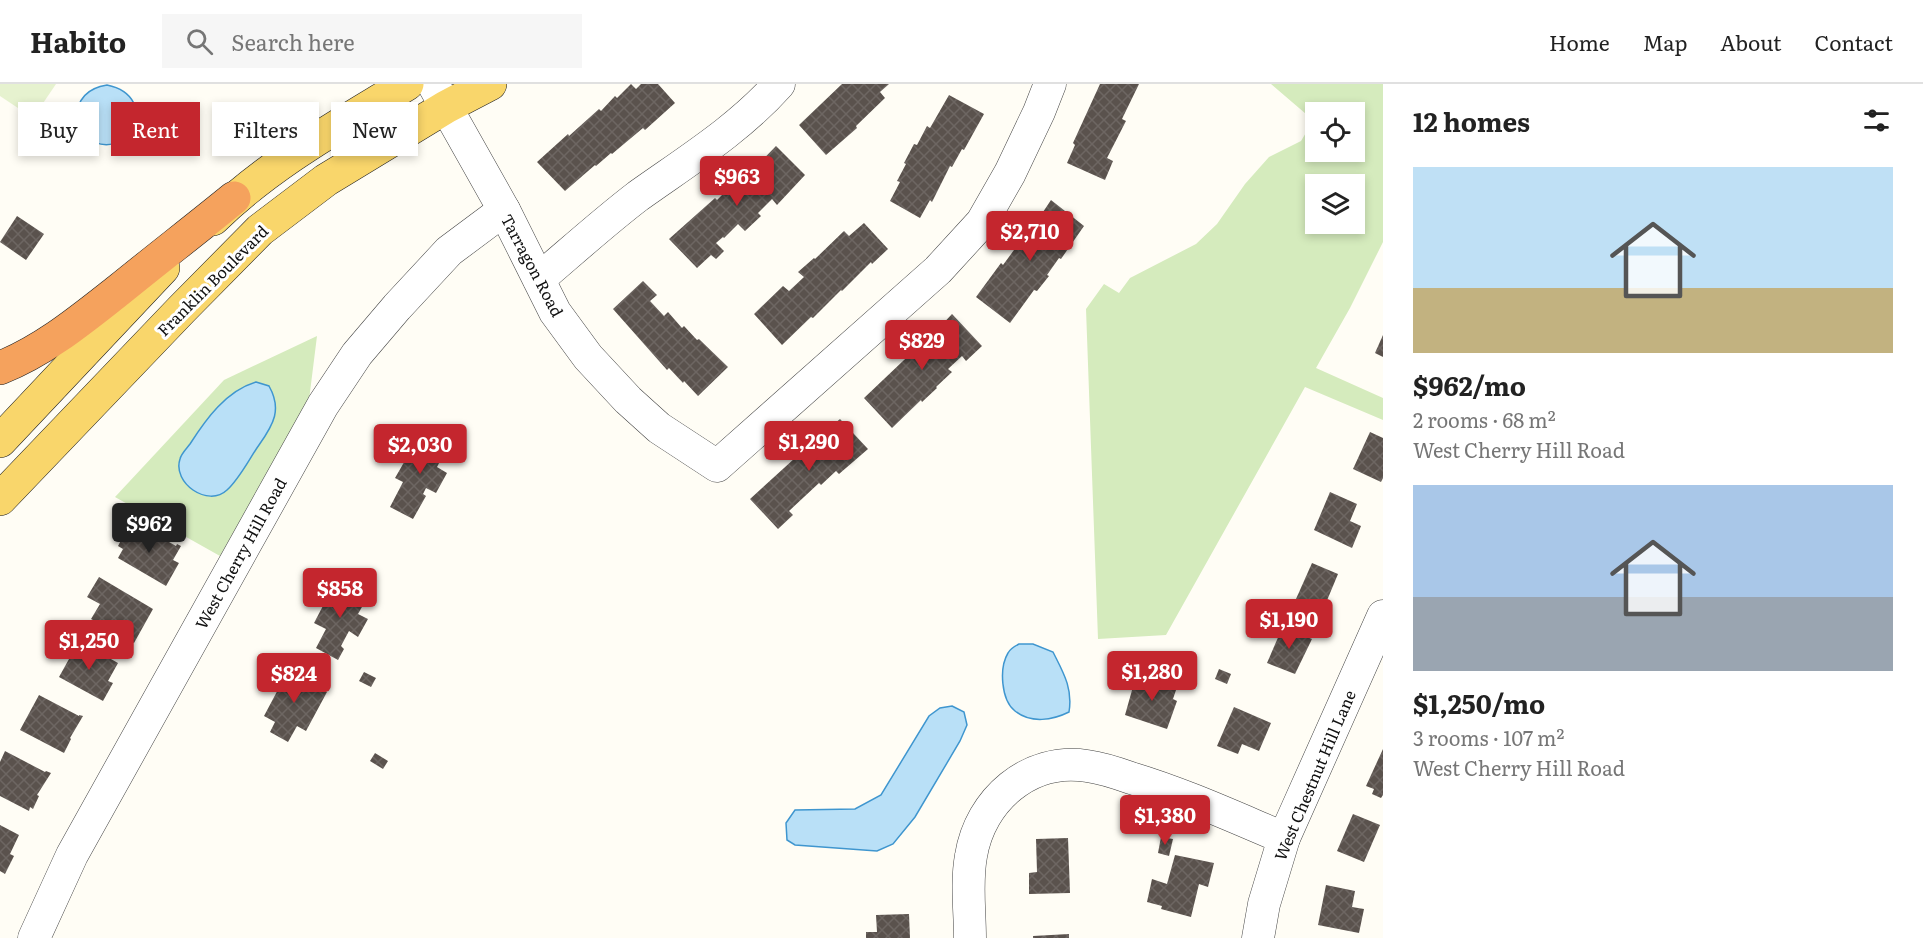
<!DOCTYPE html>
<html lang="en">
<head>
<meta charset="utf-8">
<style>
	body { margin:0; font-family:Literata,serif; background:#f6f6f6; color:#222; height:100vh; display:flex; flex-direction:column; font-size:22px; white-space:nowrap }
	* { box-sizing:border-box; margin:0 }
	p { font-size:20px; color:#767676 }
	.icon { flex:none; width:33px; height:33px; fill:none; stroke:currentColor; stroke-width:2; stroke-linecap:round; stroke-linejoin:round }
	.map { position:relative; flex:1; overflow:hidden }
	.side { display:flex; flex-direction:column; background:#fff; width:540px }
	.side>* { flex:none }
	.guide { position:absolute; left:18px; top:18px; width:570px; height:54px; display:flex; gap:12px }
	.tools { position:absolute; left:1305px; top:18px; display:grid; gap:12px }
	.tools a { display:grid; place-items:center; width:60px; height:60px; border-radius:0px; background:#fff; box-shadow:0 3px 9px #0003; font-size:30px }
	.price { position:absolute; translate:-50% -51px; padding:0 14px; border-radius:6px; background:#c4262e; color:#fff; font-size:20px; line-height:39px; filter:drop-shadow(0 2px 3px #0008) }
	.price::after { content:''; position:absolute; left:50%; top:36px; width:18px; height:14px; margin-left:-9px; background:inherit; clip-path:polygon(0 0,100% 0,50% 100%) }
	.price.on { background:#222; color:#fff }
	ul { padding:0; list-style:none }
	li { display:grid; align-content:center; gap:12px; height:318px; padding:0 30px }
	li span { display:grid; place-items:center; height:186px; border-radius:0px; color:#555 }
	li>.icon { margin-inline-start:auto }
	span .icon { width:108px; height:108px; fill:#fffc; stroke-width:1 }
	li b { font-size:26px }
	h2 { display:flex; justify-content:space-between; align-items:center; height:72px; padding:0 30px; font-size:26px }
	.tag { padding:0 21px; border-radius:0px; background:#fff; box-shadow:0 3px 9px #0003; font-size:21px; line-height:54px }
	.tag.on { background:#c4262e; color:#fff }
	header { display:flex; align-items:center; gap:36px; box-sizing:border-box; height:84px; padding:0 30px; background:#fff; border-bottom:2px solid #e0e0e0 }
	header strong { font-size:28px }
	nav { display:flex; gap:33px; margin-inline-start:auto; font-size:21px }
	.search { width:420px; height:54px; background:#f6f6f6; display:flex; align-items:center; gap:15px; box-sizing:border-box; padding:0 21px; border-radius:0px; color:#767676; font-size:22px }
	main { display:flex; flex:1; min-height:0 }
	.map>svg:first-child { display:block }
	.park { fill:#d5ebbd; fill-rule:evenodd }
	.pitch { fill:#e6f2cf }
	.water { fill:#b9e0f7; stroke:#3f96cf; stroke-width:1.5 }
	.building { fill:url(#building-cross-hatch) }
	.lines { fill:none; stroke-linecap:round; stroke-linejoin:round }
	.minor-casing { stroke:#444; stroke-width:33 }
	.major-casing { stroke:#222; stroke-width:34 }
	.highway-casing { stroke:#222; stroke-width:34 }
	.minor { stroke:#fff; stroke-width:32 }
	.major { stroke:#f9d66b; stroke-width:33 }
	.highway { stroke:#f5a25d; stroke-width:33 }
	.labels { text-anchor:middle; dominant-baseline:central; stroke-width:6; stroke-linejoin:round; paint-order:stroke }
	.street-label { font-size:16px; fill:#111; stroke:#fff }
</style>
</head>
<body>
<header>
<strong>Habito</strong>
<div class="search"><svg class="icon" aria-label="search" viewBox="0 0 24 24"><circle cx="10" cy="10" r="6"/><path d="M15 15l6 6"/></svg>Search here</div>
<nav><a>Home</a><a>Map</a><a>About</a><a>Contact</a></nav>
</header>
<main>
<div class="map">
<svg width="1383" height="854" viewBox="0 0 1383 854">
	<defs>
		<pattern id="building-cross-hatch" width="8" height="8" patternUnits="userSpaceOnUse" patternTransform="scale(1.5)"><rect width="8" height="8" fill="#5a524d"/><path d="M0 0l8 8M0 8l8-8" fill="none" stroke="#6d6662"/></pattern>
	</defs>
	<rect width="100%" height="100%" fill="#fffdf5"/>
	<g class="park">
		<path d="M1271,0h112v158l-33,66 -34,60 67,30v22l-78,-33 -139,248 -68,4 -12,-330 18,-25 15,9 11,-15 66,-34 21,-20 28,-40 24,-27 32,-16 9,-15 -4,-12zM1354,28v40h-38v-40zM1354,100v40h-38v-40z"/>
		<polygon points="317,252 309,316 220,472 115,413 224,296"/>
	</g>
	<polygon class="pitch" points="0,0 56,0 33,34 0,12"/>
	<g class="water">
		<path d="M107,1c57,12 20,84 -23,51l-7,7c-10,1 -16,-2 -18,-12 1,-11 8,-12 17,-12 1,-20 11,-31 31,-34z"/>
		<path d="M256,298l13,4c13,23 5,38 -10,59 -10,14 -19,33 -32,45 -19,18 -55,-7 -47,-31 1,-5 7,-11 10,-15 16,-25 36,-53 66,-62z"/>
		<path d="M1019,560h14l20,8c10,20 20,36 16,60 -16,8 -38,12 -54,-1 -14,-11 -16,-43 -7,-58 2,-4 7,-7 11,-9z"/>
		<polygon points="952,622 964,628 967,641 960,657 915,733 893,760 877,767 795,761 787,756 786,739 795,726 855,725 881,711 929,632 940,624"/>
	</g>
	<g class="building">
		<polygon points="631,0 636,5 641,0 658,0 675,19 645,46 643,44 612,70 611,69 596,82 595,81 565,107 537,78 568,50 569,52 599,25 601,27 615,12 617,14"/>
		<polygon points="842,0 889,0 880,8 885,14 856,42 857,44 826,71 799,41"/>
		<polygon points="1100,0 1139,0 1122,35 1126,37 1107,74 1113,77 1105,96 1067,79 1075,61 1073,59"/>
		<polygon points="949,11 984,30 964,66 962,65 952,83 950,82 932,118 930,116 920,134 890,117 900,98 897,97 906,80 904,79 914,60 917,61 927,42 930,44"/>
		<polygon points="776,62 805,91 777,121 772,115 758,129 761,132 745,147 738,140 724,154 723,153 716,159 724,167 716,175 711,171 697,184 669,155 715,114 717,116 732,101 734,103 748,89 749,90"/>
		<polygon points="1051,116 1084,142 1061,175 1059,174 1047,191 1049,192 1037,207 1034,206 1010,239 976,213 1001,179 1003,181 1028,147 1029,149"/>
		<polygon points="17,132 44,150 26,176 0,158"/>
		<polygon points="864,139 888,165 872,180 871,178 842,207 841,206 813,234 811,233 782,261 754,230 783,202 789,207 804,193 798,188 814,174 815,175 844,147 849,152"/>
		<polygon points="643,197 657,211 650,217 664,232 668,228 682,244 684,242 697,256 699,255 728,283 698,312 684,297 683,299 669,284 667,286 613,225"/>
		<polygon points="952,230 982,262 966,277 962,272 948,285 952,288 936,303 937,304 922,318 921,316 892,344 864,314 923,258 924,260"/>
		<polygon points="1383,251 1383,273 1375,269"/>
		<polygon points="840,335 868,365 839,390 836,387 821,401 819,399 789,427 793,431 778,445 750,415 795,374 797,376 814,360 812,359"/>
		<polygon points="422,347 448,362 437,383 447,389 436,409 426,404 423,410 426,412 413,435 390,423 403,398 395,394"/>
		<polygon points="1370,348 1383,354 1383,394 1381,398 1353,385"/>
		<polygon points="1330,408 1357,420 1350,437 1361,442 1352,464 1314,446"/>
		<polygon points="136,439 176,462 177,460 181,462 173,476 179,479 166,502 118,474 123,465 118,462 126,447 130,449"/>
		<polygon points="1312,479 1338,490 1323,526 1296,515"/>
		<polygon points="99,493 153,525 134,559 91,535 100,520 87,513"/>
		<polygon points="336,497 367,514 358,530 368,535 358,553 349,547 341,562 344,565 338,576 316,564 326,545 314,539"/>
		<polygon points="1283,542 1312,555 1295,590 1267,579"/>
		<polygon points="79,557 118,579 108,597 113,599 103,617 59,593"/>
		<polygon points="290,583 319,599 316,603 327,608 306,647 297,642 288,658 270,648 275,638 264,632"/>
		<polygon points="1219,585 1231,590 1227,600 1215,595"/>
		<polygon points="364,588 376,594 371,603 359,597"/>
		<polygon points="1136,592 1155,599 1157,596 1177,603 1173,615 1177,617 1167,645 1125,631"/>
		<polygon points="39,611 79,632 79,631 83,632 70,654 71,655 64,669 20,646"/>
		<polygon points="1234,623 1271,639 1259,667 1242,660 1238,670 1217,662"/>
		<polygon points="1383,665 1383,711 1381,714 1372,710 1374,705 1366,702"/>
		<polygon points="5,667 45,688 46,687 51,689 37,711 39,712 33,725 30,723 29,727 0,712 0,678"/>
		<polygon points="375,669 388,677 383,685 370,677"/>
		<polygon points="1353,730 1380,741 1364,778 1337,767"/>
		<polygon points="0,741 19,751 10,770 14,772 5,790 0,787"/>
		<polygon points="1161,753 1173,755 1169,772 1158,769"/>
		<polygon points="1068,754 1070,809 1029,810 1029,789 1037,788 1036,755"/>
		<polygon points="1175,771 1214,779 1208,803 1199,800 1191,833 1161,825 1162,822 1147,818 1152,795 1167,800"/>
		<polygon points="1326,801 1355,807 1352,823 1364,825 1359,849 1318,841"/>
		<polygon points="909,830 910,854 866,854 866,848 877,848 876,831"/>
		<polygon points="1069,850 1069,854 1033,854 1033,852"/>
	</g>
	<g class="lines">
		<g class="minor-casing">
			<g id="minor">
				<polyline points="433,0 504,126 555,228 588,273 628,316 659,344 717,382 938,186 982,138 1010,89 1039,28 1050,0"/>
				<path d="M539,195c33,-28 65,-57 99,-83 49,-35 100,-66 141,-112"/>
				<polyline points="34,854 72,771 323,321 357,270 397,223 449,167 504,126"/>
				<path d="M970,854c0,-27 -4,-55 1,-82 9,-56 58,-99 116,-90 15,2 30,7 44,12 53,16 103,39 153,60"/>
				<polyline points="1258,854 1264,820 1284,754 1383,532"/>
			</g>
		</g>
		<g class="major-casing">
			<g id="major">
				<path d="M213,135c56,-55 127,-94 194,-135"/>
				<polyline points="0,357 163,184"/>
				<polyline points="0,415 181,226 260,146 326,96 446,23 490,0"/>
			</g>
		</g>
		<g class="highway-casing">
			<path id="highway" d="M0,284c45,-18 82,-49 119,-78 38,-31 77,-61 115,-92"/>
		</g>
		<use href="#minor" class="minor"/>
		<use href="#major" class="major"/>
		<use href="#highway" class="highway"/>
	</g>
	<g class="labels">
		<g class="street-label">
			<text transform="translate(533 181) rotate(62)">Tarragon Road</text>
			<text transform="translate(212 196) rotate(-45)">Franklin Boulevard</text>
			<text transform="translate(240 469) rotate(-61)">West Cherry Hill Road</text>
			<text transform="translate(1314 691) rotate(-67)">West Chestnut Hill Lane</text>
		</g>
	</g>
</svg>
<div class="tools">
<a><svg class="icon" aria-label="locate" viewBox="0 0 24 24"><circle cx="12" cy="12" r="6"/><path d="M12 2v4M12 18v4M2 12h4M18 12h4"/></svg></a>
<a><svg class="icon" aria-label="layers" viewBox="0 0 24 24"><path d="M12 4l9 5-9 5-9-5zM3 14l9 5 9-5"/></svg></a>
</div>
<b class="price" style="left:737px;top:123px">$963</b>
<b class="price" style="left:1030px;top:178px">$2,710</b>
<b class="price" style="left:922px;top:287px">$829</b>
<b class="price" style="left:809px;top:388px">$1,290</b>
<b class="price" style="left:420px;top:391px">$2,030</b>
<b class="price on" style="left:149px;top:470px">$962</b>
<b class="price" style="left:340px;top:535px">$858</b>
<b class="price" style="left:1289px;top:566px">$1,190</b>
<b class="price" style="left:89px;top:587px">$1,250</b>
<b class="price" style="left:1152px;top:618px">$1,280</b>
<b class="price" style="left:294px;top:620px">$824</b>
<b class="price" style="left:1165px;top:762px">$1,380</b>
<div class="guide">
<a class="tag">Buy</a>
<a class="tag on">Rent</a>
<a class="tag">Filters</a>
<a class="tag">New</a>
</div>
</div>
<section class="side">
<h2>12 homes<svg class="icon" aria-label="filters" viewBox="0 0 24 24"><path d="M4 7h16M4 17h16"/><circle cx="9" cy="7" r="2"/><circle cx="15" cy="17" r="2"/></svg></h2>
<ul>
<li><span style="background:linear-gradient(#bfe0f5 65%,#c2b280 0)"><svg class="icon" aria-label="home" viewBox="0 0 24 24"><path d="M3 11l9-7 9 7M6 9v11h12V9"/></svg></span><div><b>$962/mo</b><p>2 rooms · 68 m²</p><p>West Cherry Hill Road</p></div></li>
<li><span style="background:linear-gradient(#a9c7e8 60%,#9aa5b1 0)"><svg class="icon" aria-label="home" viewBox="0 0 24 24"><path d="M3 11l9-7 9 7M6 9v11h12V9"/></svg></span><div><b>$1,250/mo</b><p>3 rooms · 107 m²</p><p>West Cherry Hill Road</p></div></li>
</ul>
</section>
</main>
</body>
</html>
